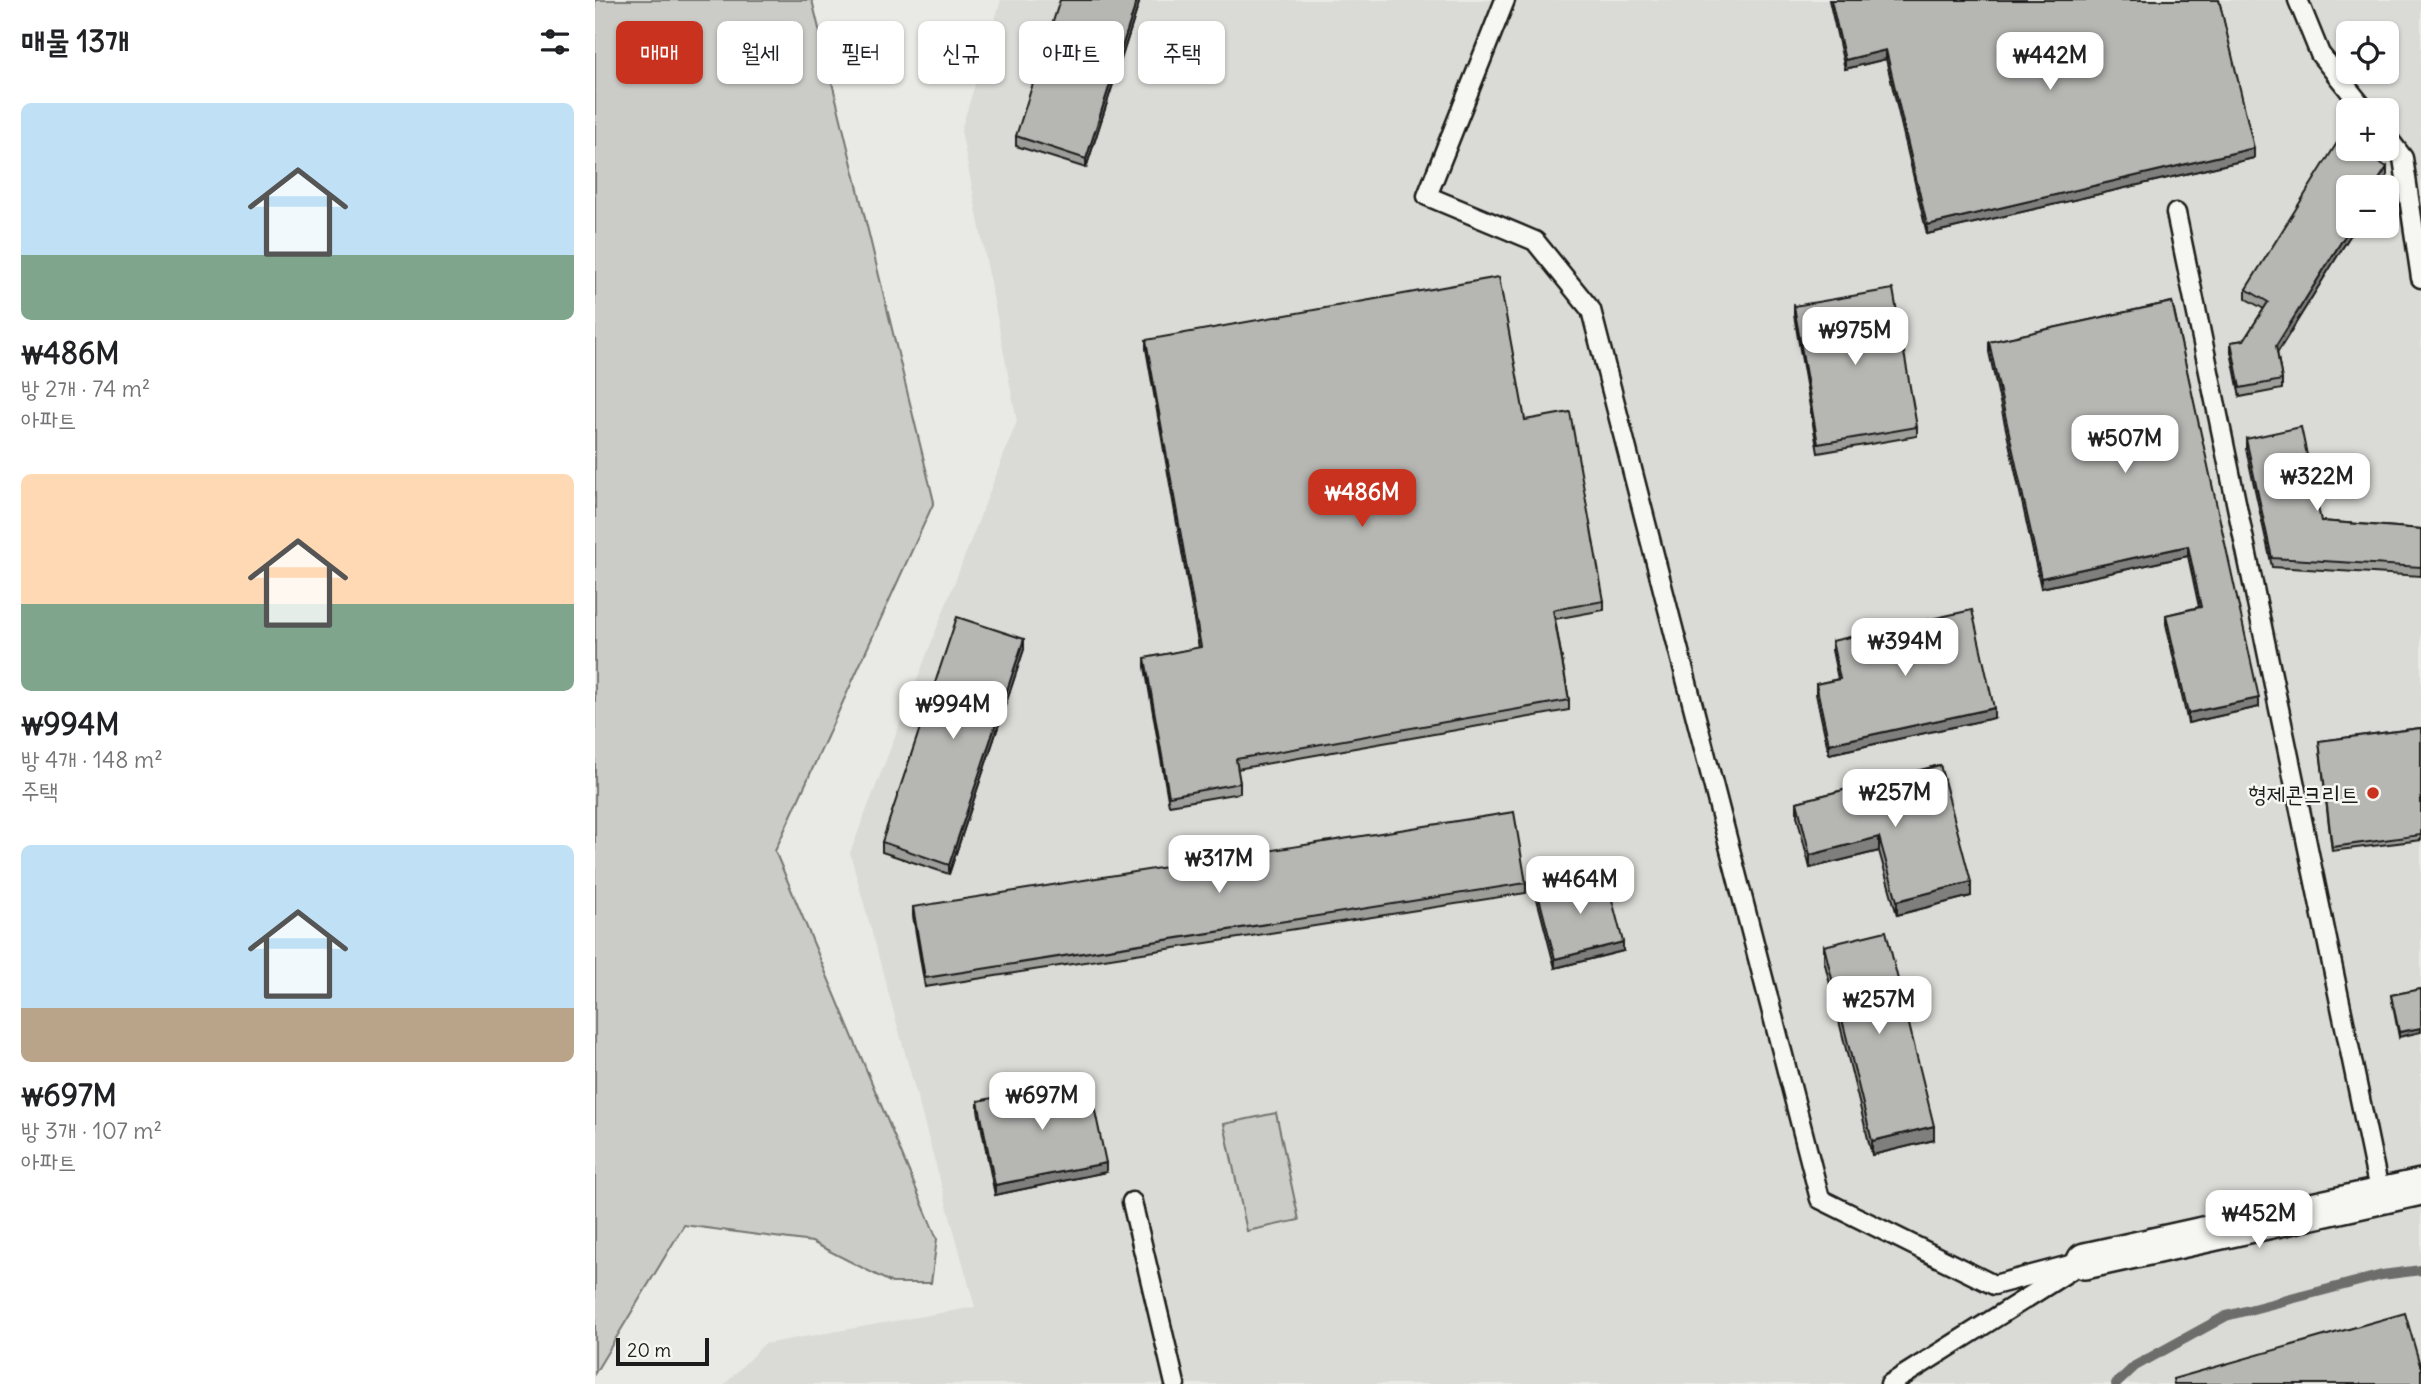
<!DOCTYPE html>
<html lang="ko">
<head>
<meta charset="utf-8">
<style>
	body { margin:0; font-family:Delius,"Poor Story",sans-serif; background:#f2f2f2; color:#202124; height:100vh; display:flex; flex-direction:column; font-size:26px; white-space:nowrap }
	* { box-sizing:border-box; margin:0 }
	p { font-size:23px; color:#757577 }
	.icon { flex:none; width:38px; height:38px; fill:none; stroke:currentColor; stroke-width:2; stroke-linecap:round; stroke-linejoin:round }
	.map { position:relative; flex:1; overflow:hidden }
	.details { display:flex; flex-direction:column; background:#fff; width:595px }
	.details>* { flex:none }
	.hud { position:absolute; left:21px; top:21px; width:665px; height:63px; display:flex; gap:14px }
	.tools { position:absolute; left:1741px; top:21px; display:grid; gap:14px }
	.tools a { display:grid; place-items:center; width:63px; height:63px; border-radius:10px; background:#fff; box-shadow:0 2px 5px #0004; font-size:35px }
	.scale { position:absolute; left:21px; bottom:18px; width:93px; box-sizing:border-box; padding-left:7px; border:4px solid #1c1c1c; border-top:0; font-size:19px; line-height:24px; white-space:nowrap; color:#1c1c1c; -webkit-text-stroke:5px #f6f6f2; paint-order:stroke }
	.price { position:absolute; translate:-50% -60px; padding:0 16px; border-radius:14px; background:#fff; color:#222; font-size:23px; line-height:46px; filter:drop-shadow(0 2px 4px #0008) }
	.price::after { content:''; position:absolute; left:50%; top:42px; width:21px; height:16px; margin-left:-10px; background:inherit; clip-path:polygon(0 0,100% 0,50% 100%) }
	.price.on { background:#c8321e; color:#fff }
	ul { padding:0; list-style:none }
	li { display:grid; align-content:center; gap:14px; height:371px; padding:0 21px }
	li span { display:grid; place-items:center; height:217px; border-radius:10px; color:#555 }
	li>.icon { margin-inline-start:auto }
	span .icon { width:126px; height:126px; fill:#fffc; stroke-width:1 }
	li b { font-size:30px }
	h2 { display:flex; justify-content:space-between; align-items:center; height:84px; padding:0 21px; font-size:30px }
	.pill { padding:0 24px; border-radius:10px; background:#fff; box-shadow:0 2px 5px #0004; font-size:24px; line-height:63px }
	.pill.on { background:#c8321e; color:#fff }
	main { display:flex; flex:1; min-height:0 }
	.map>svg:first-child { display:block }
	.built { fill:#dadad6; fill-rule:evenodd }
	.green { fill:#cbcbc7; stroke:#747472; stroke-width:2 }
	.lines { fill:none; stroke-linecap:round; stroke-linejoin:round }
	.stream { stroke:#6d6d6c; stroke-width:10 }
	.lane-casing { stroke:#1c1c1c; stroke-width:23 }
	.street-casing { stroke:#1c1c1c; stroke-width:40 }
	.lane { stroke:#f6f6f2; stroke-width:18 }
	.street { stroke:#f6f6f2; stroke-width:35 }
	.wall { fill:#9d9d9a; stroke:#1c1c1c; stroke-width:2 }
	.shaded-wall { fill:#7f7f7d; stroke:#1c1c1c; stroke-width:2 }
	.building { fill:#b6b6b3; stroke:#1c1c1c; stroke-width:2 }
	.poi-dot { fill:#c8321e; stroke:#f6f6f2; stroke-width:2.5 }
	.labels { text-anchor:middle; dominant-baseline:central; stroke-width:5; stroke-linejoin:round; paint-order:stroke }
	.poi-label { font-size:23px; fill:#1c1c1c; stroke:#f6f6f2; text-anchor:end }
</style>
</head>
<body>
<main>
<section class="details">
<h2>매물 13개<svg class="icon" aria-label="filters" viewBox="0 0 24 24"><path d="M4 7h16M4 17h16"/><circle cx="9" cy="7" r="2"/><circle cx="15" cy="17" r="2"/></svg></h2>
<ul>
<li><span style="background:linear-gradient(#bfe0f5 70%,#7fa58c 0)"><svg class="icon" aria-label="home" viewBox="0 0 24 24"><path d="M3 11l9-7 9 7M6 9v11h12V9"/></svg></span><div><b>₩486M</b><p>방 2개 · 74 m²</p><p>아파트</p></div></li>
<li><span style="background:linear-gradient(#ffd9b3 60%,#7fa58c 0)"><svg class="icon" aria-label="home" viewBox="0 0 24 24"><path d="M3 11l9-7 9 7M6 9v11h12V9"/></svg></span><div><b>₩994M</b><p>방 4개 · 148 m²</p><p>주택</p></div></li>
<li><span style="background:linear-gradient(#bfe0f5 75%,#b9a48a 0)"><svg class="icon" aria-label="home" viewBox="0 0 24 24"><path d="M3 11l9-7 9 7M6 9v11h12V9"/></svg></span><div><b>₩697M</b><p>방 3개 · 107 m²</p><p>아파트</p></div></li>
</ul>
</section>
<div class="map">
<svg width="1826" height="1384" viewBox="0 0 1826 1384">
	<rect width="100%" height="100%" fill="#e9e9e5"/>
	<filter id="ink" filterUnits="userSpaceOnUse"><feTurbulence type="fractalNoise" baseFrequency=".0143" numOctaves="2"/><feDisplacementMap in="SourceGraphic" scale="14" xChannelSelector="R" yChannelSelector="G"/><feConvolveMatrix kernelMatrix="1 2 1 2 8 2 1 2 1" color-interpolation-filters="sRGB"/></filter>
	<g filter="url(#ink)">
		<path class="built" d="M406,0h1420v1384h-1696l39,-40 211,-37 -125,-454 167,-432 -56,-291zM1754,33h38v39h-38zM1754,110h38v39h-38zM1754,187h38v39h-38z"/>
		<g class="green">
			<polygon points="0,0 217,0 339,502 180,851 342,1239 336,1283 297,1283 217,1242 89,1225 0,1373"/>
			<polygon points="681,1113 704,1220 652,1231 629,1124"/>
		</g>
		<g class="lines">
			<polyline class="stream" points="1521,1384 1540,1366 1631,1316 1787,1275 1826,1270"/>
			<g class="lane-casing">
				<g id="lane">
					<polyline points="910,0 832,196 940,241 996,310 1225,1199 1399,1285 1490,1261"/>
					<polyline points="1703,0 1725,54 1770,110"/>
					<polyline points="1792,137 1808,158 1826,278"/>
					<polyline points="1581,213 1785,1195"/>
					<polyline points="537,1202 580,1384"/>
					<polyline points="1295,1384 1476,1270"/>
				</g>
			</g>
			<g class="street-casing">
				<polyline id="street" points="1490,1261 1826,1187"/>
			</g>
			<use href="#lane" class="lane"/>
			<use href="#street" class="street"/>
		</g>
		<g class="wall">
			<polygon points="545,0 491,168 421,146 421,136"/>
			<polygon points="1234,0 1624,0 1659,158 1332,234 1291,59 1250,69"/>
			<polygon points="1792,176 1754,226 1761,226 1682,353 1687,380 1687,389 1645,397 1636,352 1636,342 1649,340 1669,309 1651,299 1651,289"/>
			<polygon points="1577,302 1664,707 1593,723 1571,624 1571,615 1604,607 1593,556 1446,588 1394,352 1394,342"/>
			<polygon points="1199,306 1322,427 1322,436 1223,453 1199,315"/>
			<polygon points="551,340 930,420 1009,601 1009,610 960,619 974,700 974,710 642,769 645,783 645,793 574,805 550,667 550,658 604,648 551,349"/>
			<polygon points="1651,439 1726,521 1826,529 1826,576 1677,567 1651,449"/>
			<polygon points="1237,641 1399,718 1234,754 1221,694 1221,684 1243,679 1237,650"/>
			<polygon points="429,649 354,874 287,852 287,842"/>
			<polygon points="1826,728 1826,840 1737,851 1724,741"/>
			<polygon points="1345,765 1376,896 1302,915 1284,851 1215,868 1202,816 1202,802"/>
			<polygon points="931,883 931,893 330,987 318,916 318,907"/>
			<polygon points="942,890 1028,951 960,968 942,899"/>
			<polygon points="1229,946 1339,1140 1277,1155 1229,960"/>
			<polygon points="1826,989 1804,1037 1796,995"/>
			<polygon points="383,1101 511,1172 400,1195 383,1110"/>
		</g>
		<g class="shaded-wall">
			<polygon points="542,0 545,0 491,168 491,159"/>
			<polygon points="1291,50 1291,59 1250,69 1250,60"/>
			<polygon points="1659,148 1659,158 1332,234 1332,225"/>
			<polygon points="1792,167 1792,176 1785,187 1779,187"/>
			<polygon points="1756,226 1761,226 1681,355 1681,346"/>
			<polygon points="1593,546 1593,556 1446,588 1446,578"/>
			<polygon points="429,639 429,649 354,874 354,865"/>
			<polygon points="1664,698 1664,707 1593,723 1593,713"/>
			<polygon points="1399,708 1399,718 1234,754 1234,744"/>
			<polygon points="1284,837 1284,851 1215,868 1215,855"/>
			<polygon points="1376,882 1376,896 1302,915 1302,901"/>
			<polygon points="1028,942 1028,951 960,968 960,959"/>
			<polygon points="1826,1028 1826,1032 1804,1037 1804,1032"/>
			<polygon points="1339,1126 1339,1140 1277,1155 1277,1141"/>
			<polygon points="511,1163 511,1172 400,1195 400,1185"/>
		</g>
		<g class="building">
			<polygon points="465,0 542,0 491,159 421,136"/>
			<polygon points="1236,0 1624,0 1659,148 1332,225 1291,50 1250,60"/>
			<polygon points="1745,138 1754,143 1754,149 1762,149 1792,167 1779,187 1754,187 1754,226 1756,226 1681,346 1687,380 1645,388 1636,342 1649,340 1673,302 1651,289"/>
			<polygon points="904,277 930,420 975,412 1009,601 958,610 974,700 641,759 645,783 574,796 550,658 606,647 551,340"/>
			<polygon points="1298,289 1322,427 1223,444 1199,306"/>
			<polygon points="1577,302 1664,698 1593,713 1571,615 1606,607 1593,546 1446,578 1394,342"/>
			<polygon points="1706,427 1726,521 1826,529 1826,567 1677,558 1651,439"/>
			<polygon points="1377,610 1399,708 1234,744 1221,684 1245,679 1237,641"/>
			<polygon points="362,617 429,639 354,865 287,842"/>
			<polygon points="1826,728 1826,835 1737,847 1724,741"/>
			<polygon points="1345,765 1376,882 1302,901 1284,837 1215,855 1202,802"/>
			<polygon points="919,812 931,883 330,978 318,907"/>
			<polygon points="1010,873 1028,942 960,959 942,890"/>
			<polygon points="1291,931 1339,1126 1277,1141 1229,946"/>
			<polygon points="1826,989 1826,1028 1804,1032 1796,995"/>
			<polygon points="493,1078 511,1163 400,1185 383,1101"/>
			<polygon points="1810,1313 1825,1365 1826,1364 1826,1384 1579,1384 1578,1379"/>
		</g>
	</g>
	<circle class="poi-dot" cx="1778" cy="793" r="7"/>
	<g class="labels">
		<g class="poi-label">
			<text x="1764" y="793">형제콘크리트</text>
		</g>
	</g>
</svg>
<div class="tools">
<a><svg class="icon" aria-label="locate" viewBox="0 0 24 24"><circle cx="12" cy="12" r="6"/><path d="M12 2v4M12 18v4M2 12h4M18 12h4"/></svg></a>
<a>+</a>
<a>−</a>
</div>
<div class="scale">20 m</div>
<b class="price" style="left:1455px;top:92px">₩442M</b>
<b class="price" style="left:1260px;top:367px">₩975M</b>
<b class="price" style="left:1530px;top:475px">₩507M</b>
<b class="price" style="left:1722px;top:513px">₩322M</b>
<b class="price on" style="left:767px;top:529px">₩486M</b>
<b class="price" style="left:1310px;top:678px">₩394M</b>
<b class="price" style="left:358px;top:741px">₩994M</b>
<b class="price" style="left:1300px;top:829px">₩257M</b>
<b class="price" style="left:624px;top:895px">₩317M</b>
<b class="price" style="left:985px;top:916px">₩464M</b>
<b class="price" style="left:1284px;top:1036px">₩257M</b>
<b class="price" style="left:447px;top:1132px">₩697M</b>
<b class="price" style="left:1664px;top:1250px">₩452M</b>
<div class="hud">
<a class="pill on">매매</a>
<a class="pill">월세</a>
<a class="pill">필터</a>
<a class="pill">신규</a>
<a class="pill">아파트</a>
<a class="pill">주택</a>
</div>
</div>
</main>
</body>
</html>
